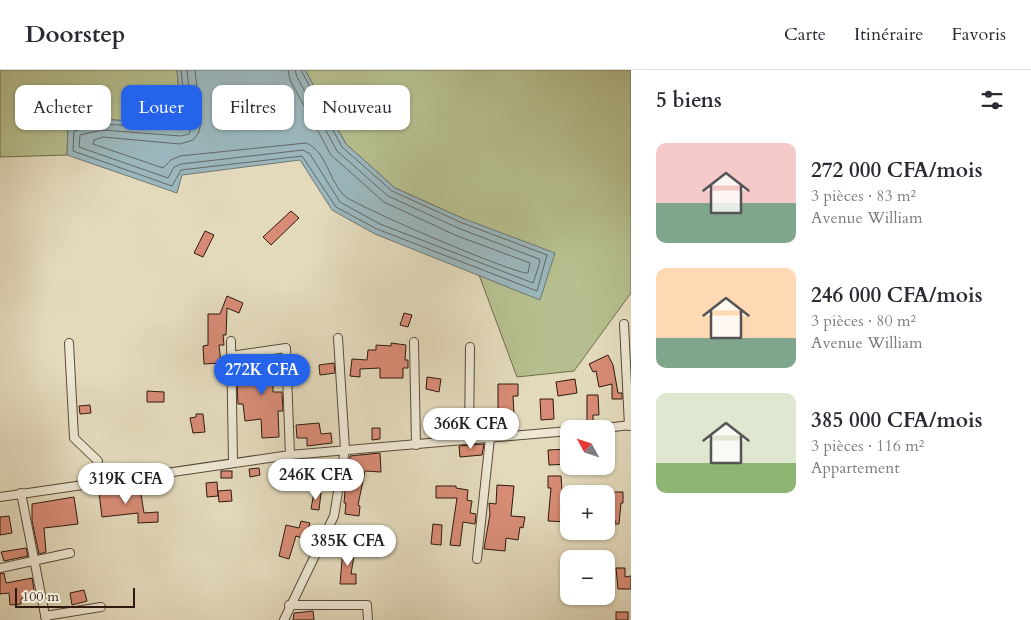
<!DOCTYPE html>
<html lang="fr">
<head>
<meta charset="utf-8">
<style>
	body { margin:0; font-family:Cardo,serif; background:#f7f7f7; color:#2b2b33; height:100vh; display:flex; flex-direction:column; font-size:19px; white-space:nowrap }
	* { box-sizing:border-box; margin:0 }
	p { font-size:16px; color:#7c7c81 }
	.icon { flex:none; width:28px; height:28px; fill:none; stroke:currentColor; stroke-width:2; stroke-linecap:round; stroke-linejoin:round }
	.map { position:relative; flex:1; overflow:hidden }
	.details { display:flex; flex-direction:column; background:#fff; width:400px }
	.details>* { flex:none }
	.top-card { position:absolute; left:15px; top:15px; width:475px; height:45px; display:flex; gap:10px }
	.needle { width:32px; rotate:310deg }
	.controls { position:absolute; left:560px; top:350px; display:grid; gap:10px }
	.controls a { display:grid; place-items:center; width:55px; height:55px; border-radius:10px; background:#fff; box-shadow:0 1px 4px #0004; font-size:25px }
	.scale { position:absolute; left:15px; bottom:12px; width:120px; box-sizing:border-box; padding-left:5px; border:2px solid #2e190e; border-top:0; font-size:14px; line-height:18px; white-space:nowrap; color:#2e190e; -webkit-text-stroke:4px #ede7d3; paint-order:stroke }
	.price { position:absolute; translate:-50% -42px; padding:0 11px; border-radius:18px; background:#fff; color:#222; font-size:16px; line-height:32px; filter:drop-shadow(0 1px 2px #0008) }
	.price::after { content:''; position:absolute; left:50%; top:30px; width:15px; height:11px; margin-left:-8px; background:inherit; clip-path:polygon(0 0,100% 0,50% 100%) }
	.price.on { background:#2563eb; color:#fff }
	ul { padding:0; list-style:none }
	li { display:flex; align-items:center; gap:15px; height:125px; padding:0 25px }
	li span { display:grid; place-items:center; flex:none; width:140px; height:100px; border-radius:10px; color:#555 }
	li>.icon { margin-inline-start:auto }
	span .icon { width:60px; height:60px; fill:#fffc; stroke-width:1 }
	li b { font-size:21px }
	h2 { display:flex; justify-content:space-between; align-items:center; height:60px; padding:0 25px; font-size:21px }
	.tag { padding:0 18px; border-radius:10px; background:#fff; box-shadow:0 1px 4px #0004; font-size:18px; line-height:45px }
	.tag.on { background:#2563eb; color:#fff }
	header { display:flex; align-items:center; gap:30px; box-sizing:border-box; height:70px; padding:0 25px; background:#fff; border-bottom:1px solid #e1e1e2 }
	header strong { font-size:24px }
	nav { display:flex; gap:28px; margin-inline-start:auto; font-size:18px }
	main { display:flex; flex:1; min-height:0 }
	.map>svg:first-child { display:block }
	.green { fill:#b6bf8f; stroke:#726c4e }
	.water { fill:#9bb7bd; stroke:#6f7877 }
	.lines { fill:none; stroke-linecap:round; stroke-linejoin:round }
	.shore { stroke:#646866; stroke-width:1 }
	.building { fill:#d88c76; stroke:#2e190e }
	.minor-casing { stroke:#5b493a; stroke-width:10 }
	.minor { stroke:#ede7d3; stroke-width:8 }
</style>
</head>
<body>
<header>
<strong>Doorstep</strong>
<nav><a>Carte</a><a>Itinéraire</a><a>Favoris</a></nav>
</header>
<main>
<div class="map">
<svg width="631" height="550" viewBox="0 0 631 550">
	<rect width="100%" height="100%" fill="#e3dabc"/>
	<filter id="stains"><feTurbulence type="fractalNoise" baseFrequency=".004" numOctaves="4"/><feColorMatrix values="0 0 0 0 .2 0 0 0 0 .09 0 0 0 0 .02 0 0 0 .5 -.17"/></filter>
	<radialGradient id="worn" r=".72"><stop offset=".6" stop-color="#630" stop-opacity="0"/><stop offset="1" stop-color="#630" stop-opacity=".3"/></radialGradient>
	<g class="green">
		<polygon points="0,0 177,0 182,55 101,49 68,57 67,85 0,87"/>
		<polygon points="305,0 631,0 631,223 574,301 517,307 479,205 539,229 462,148 395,118 346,74"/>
	</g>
	<polygon class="water" points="177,0 305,0 346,74 395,118 462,148 555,183 540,230 375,164 332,140 300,90 182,105 177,123 67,85 68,57 101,49 182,55"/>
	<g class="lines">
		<g class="shore">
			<polyline points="181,0 187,53 185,59 102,54 74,61 73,81 172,116 181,100 302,86 336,137 377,159 537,221 547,185 460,152 392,121 342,77 301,0"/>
			<polyline points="187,0 193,53 189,64 181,66 102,60 80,65 79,77 168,108 174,97 181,94 303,80 310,84 340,132 380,154 533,213 540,192 539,189 458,158 388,126 337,81 297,7 295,0"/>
			<path d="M195,0l6,54 -3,10 -5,6 -13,4 -77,-7 -9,3 -1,4 70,24 8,-8 9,-4 126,-13c21,8 23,40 40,54 15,11 170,78 182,76l2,-10 -75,-28 -71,-33 -53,-47 -41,-75 -2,-10"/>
		</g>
	</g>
	<g class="building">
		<polygon points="291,141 299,148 271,175 263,167"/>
		<polygon points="205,161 214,165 203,187 194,183"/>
		<polygon points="227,226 243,233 239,243 227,238 226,265 223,265 224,275 219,275 221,293 204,294 203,276 208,275 208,244 220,244"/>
		<polygon points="404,243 412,245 408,257 400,255"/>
		<polygon points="391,273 406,275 405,290 408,290 408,298 403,298 403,308 380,308 380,298 360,299 360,307 350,306 352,289 367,290 368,280 376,280 376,275 391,276"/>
		<polygon points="608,285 613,295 618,323 622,323 622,329 612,329 612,314 599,317 596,301 593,302 589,294"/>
		<polygon points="272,286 272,297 279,297 280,307 273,307 273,322 282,322 283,341 278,341 279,367 262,368 261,349 245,351 243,334 238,334 237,311 248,310 247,291 262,291 262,287"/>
		<polygon points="334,293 335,303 320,305 319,295"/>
		<polygon points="427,307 441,309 439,322 426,319"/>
		<polygon points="575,309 577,323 558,326 556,312"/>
		<polygon points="498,314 518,314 518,326 513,326 514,344 506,344 506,357 498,357"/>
		<polygon points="147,321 164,322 164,332 147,332"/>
		<polygon points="587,325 598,325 599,345 593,345 593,352 587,352"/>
		<polygon points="540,329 553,329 554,349 541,350"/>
		<polygon points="90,335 91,343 80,344 79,336"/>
		<polygon points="196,344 203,344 205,362 193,363 190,348 196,347"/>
		<polygon points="319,353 321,364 331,363 332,373 307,376 307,368 297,368 296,355"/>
		<polygon points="372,358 380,358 380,369 372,370"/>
		<polygon points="484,374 482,385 460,387 459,376"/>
		<polygon points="569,379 569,394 549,395 548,380"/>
		<polygon points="380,383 381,402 365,401 358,435 360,436 359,446 345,444 346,433 344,433 346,409 350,410 350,386"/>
		<polygon points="259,398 260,405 250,407 249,399"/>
		<rect x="221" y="401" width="11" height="7"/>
		<polygon points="548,406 561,406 562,420 568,419 569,426 565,427 564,443 569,443 569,452 548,451 551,418 548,418"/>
		<polygon points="217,412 218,426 207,427 206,413"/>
		<polygon points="497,415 514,416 511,446 525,447 523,458 520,457 518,470 506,468 505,481 484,479 490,444 489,433 496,434"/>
		<polygon points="436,416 456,416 456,418 468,420 467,430 472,431 470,443 476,444 475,454 463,452 460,476 450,475 457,428 436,428"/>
		<polygon points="140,418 144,443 158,442 158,452 138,453 138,443 102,447 99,423"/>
		<polygon points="231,420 232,431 219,432 218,421"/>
		<polygon points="314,422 321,423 319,440 311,439"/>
		<polygon points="613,422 623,422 623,433 621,433 619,454 615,454 615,450 609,449 610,436 614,436"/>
		<polygon points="74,427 78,454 44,458 46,482 39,484 32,451 32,434"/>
		<polygon points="9,446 12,463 0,465 0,447"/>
		<polygon points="301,451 310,453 305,469 296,466 289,489 279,486 286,455 299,458"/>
		<polygon points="433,454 442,455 441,475 431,474"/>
		<polygon points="26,478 28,486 4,491 1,482"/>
		<polygon points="343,478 355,479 351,504 356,504 356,514 340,514"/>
		<polygon points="616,498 625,498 625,507 631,506 631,519 618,519"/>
		<polygon points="4,503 6,513 32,508 35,526 21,529 21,534 10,535 9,523 0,524 0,504"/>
		<polygon points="84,520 87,531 72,535 70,523"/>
		<polygon points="313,541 314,550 293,550 294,543"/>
		<rect x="616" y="542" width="12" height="8"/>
	</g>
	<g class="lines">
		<g class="minor-casing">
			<g id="minor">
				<polyline points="624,254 629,356"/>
				<polyline points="231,271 233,392"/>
				<polyline points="414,272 416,375"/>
				<polyline points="69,273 74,368 98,391 95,402 127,407"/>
				<polyline points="231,286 286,278 290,385"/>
				<polyline points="596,359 631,355"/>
				<polyline points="469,369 470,277"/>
				<polyline points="21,423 46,550"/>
				<polyline points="0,427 290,385 569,361"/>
				<polyline points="477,489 490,368"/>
				<polyline points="0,498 70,483"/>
				<polyline points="289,535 367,535 368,550"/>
				<polyline points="45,546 101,537"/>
				<polyline points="284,550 334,446 345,379 338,268"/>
			</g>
		</g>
		<use href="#minor" class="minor"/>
	</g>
	<rect width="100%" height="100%" filter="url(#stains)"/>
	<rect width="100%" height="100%" fill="url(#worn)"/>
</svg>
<div class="controls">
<a><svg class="needle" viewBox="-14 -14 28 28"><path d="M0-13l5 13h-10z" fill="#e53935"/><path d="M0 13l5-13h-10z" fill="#7c7c81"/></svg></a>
<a>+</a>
<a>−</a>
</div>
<div class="scale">100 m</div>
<b class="price on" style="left:262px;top:326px">272K CFA</b>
<b class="price" style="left:471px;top:380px">366K CFA</b>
<b class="price" style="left:316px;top:431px">246K CFA</b>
<b class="price" style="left:126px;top:435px">319K CFA</b>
<b class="price" style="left:348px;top:497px">385K CFA</b>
<div class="top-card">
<a class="tag">Acheter</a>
<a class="tag on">Louer</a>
<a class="tag">Filtres</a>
<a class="tag">Nouveau</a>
</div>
</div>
<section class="details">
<h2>5 biens<svg class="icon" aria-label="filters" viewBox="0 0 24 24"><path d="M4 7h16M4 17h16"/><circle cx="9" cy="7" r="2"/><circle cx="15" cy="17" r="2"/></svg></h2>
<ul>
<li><span style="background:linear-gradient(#f6c9c9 60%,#7fa58c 0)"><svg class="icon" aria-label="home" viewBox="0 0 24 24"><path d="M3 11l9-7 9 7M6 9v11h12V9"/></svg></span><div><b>272 000 CFA/mois</b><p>3 pièces · 83 m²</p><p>Avenue William</p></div></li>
<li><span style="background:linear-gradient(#ffd9b3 70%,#7fa58c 0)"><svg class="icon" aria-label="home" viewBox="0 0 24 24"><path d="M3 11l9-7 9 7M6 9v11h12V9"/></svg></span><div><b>246 000 CFA/mois</b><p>3 pièces · 80 m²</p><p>Avenue William</p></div></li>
<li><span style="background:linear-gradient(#dfe7d0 70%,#8fb573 0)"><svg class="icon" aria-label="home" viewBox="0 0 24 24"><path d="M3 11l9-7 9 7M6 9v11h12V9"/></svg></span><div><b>385 000 CFA/mois</b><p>3 pièces · 116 m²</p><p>Appartement</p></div></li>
</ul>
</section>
</main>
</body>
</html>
